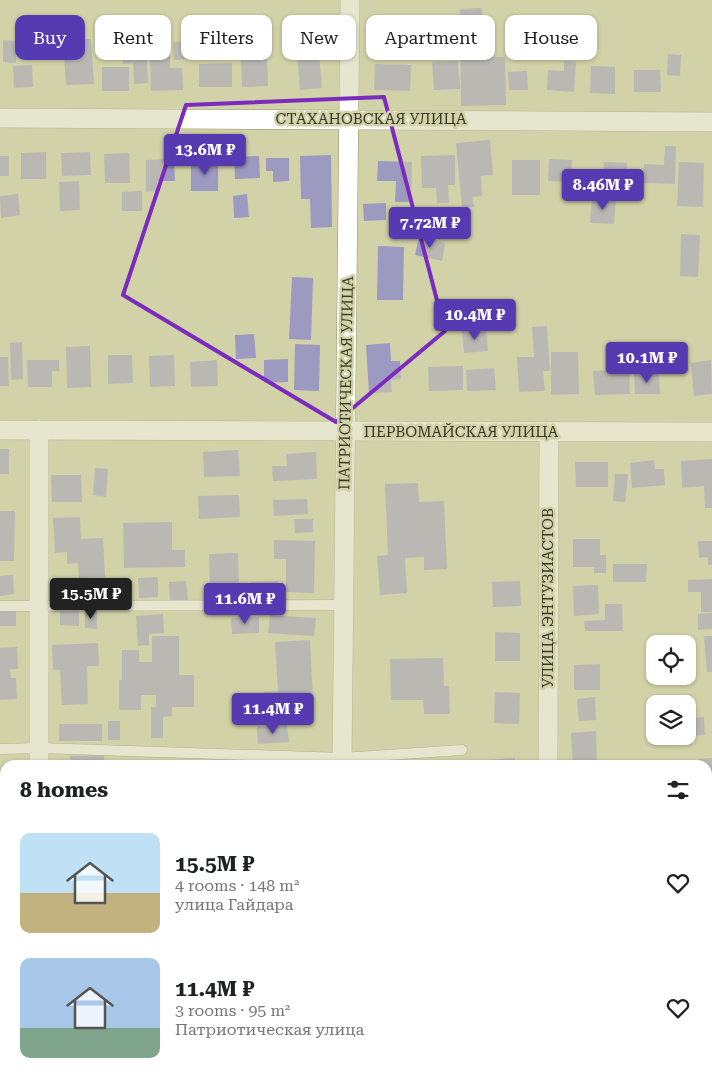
<!DOCTYPE html>
<html lang="en">
<head>
<meta charset="utf-8">
<style>
	body { margin:0; font-family:"Roboto Serif",serif; background:#f6f6f6; color:#202124; height:100vh; display:flex; flex-direction:column; font-size:19px; white-space:nowrap }
	* { box-sizing:border-box; margin:0 }
	p { font-size:16px; color:#757577 }
	.icon { flex:none; width:28px; height:28px; fill:none; stroke:currentColor; stroke-width:2; stroke-linecap:round; stroke-linejoin:round }
	.map { position:relative; flex:1; overflow:hidden }
	.drawer { position:absolute; left:0px; top:760px; width:712px; height:321px; display:flex; flex-direction:column; background:#fff; border-radius:15px 15px 0 0; box-shadow:0 1px 4px #0004 }
	.drawer>* { flex:none }
	.top-card { position:absolute; left:15px; top:15px; width:682px; height:45px; display:flex; gap:10px }
	.fabs { position:absolute; left:646px; top:635px; display:grid; gap:10px }
	.fabs a { display:grid; place-items:center; width:50px; height:50px; border-radius:10px; background:#fff; box-shadow:0 1px 4px #0004; font-size:25px }
	.price { position:absolute; translate:-50% -42px; padding:0 11px; border-radius:5px; background:#563ab2; color:#fff; font-size:16px; line-height:32px; filter:drop-shadow(0 1px 2px #0008) }
	.price::after { content:''; position:absolute; left:50%; top:30px; width:15px; height:11px; margin-left:-8px; background:inherit; clip-path:polygon(0 0,100% 0,50% 100%) }
	.price.current { background:#222; color:#fff }
	ul { padding:0; list-style:none }
	li { display:flex; align-items:center; gap:15px; height:125px; padding:0 20px }
	li span { display:grid; place-items:center; flex:none; width:140px; height:100px; border-radius:10px; color:#555 }
	li>.icon { margin-inline-start:auto }
	span .icon { width:60px; height:60px; fill:#fffc; stroke-width:1 }
	li b { font-size:21px }
	h2 { display:flex; justify-content:space-between; align-items:center; height:60px; padding:0 20px; font-size:21px }
	.tag { padding:0 18px; border-radius:10px; background:#fff; box-shadow:0 1px 4px #0004; font-size:18px; line-height:45px }
	.tag.current { background:#563ab2; color:#fff }
	.map>svg:first-child { display:block }
	.building { fill:#9c9ac1 }
	.lines { fill:none; stroke-linecap:round; stroke-linejoin:round }
	.service-casing { stroke:#92926a; stroke-width:11 }
	.minor-casing { stroke:#92926a; stroke-width:20 }
	.service { stroke:#fff; stroke-width:10 }
	.minor { stroke:#fff; stroke-width:19 }
	.marked { fill:none; stroke:#7b2cbf; stroke-width:4; stroke-linejoin:round }
	.labels { text-anchor:middle; dominant-baseline:central; stroke-width:5; stroke-linejoin:round; paint-order:stroke }
	.street-label { font-size:15px; fill:#383827; stroke:#d2d2a8 }
</style>
</head>
<body>
<div class="map">
<svg width="712" height="1081" viewBox="0 0 712 1081">
	<rect width="100%" height="100%" fill="#d2d2a8"/>
	<g class="building">
		<polygon points="482,8 483,57 505,57 506,105 461,106 460,9"/>
		<polygon points="417,22 432,22 433,50 417,50"/>
		<polygon points="54,27 56,57 28,58 26,28"/>
		<polygon points="91,39 94,84 66,85 63,40"/>
		<polygon points="3,40 17,41 16,63 3,62"/>
		<polygon points="146,40 148,83 134,84 133,63 123,64 121,42"/>
		<polygon points="205,40 206,58 174,60 173,42"/>
		<polygon points="150,52 170,52 170,68 182,68 183,90 151,91"/>
		<polygon points="319,53 322,88 300,90 297,54"/>
		<polygon points="668,54 681,55 680,76 667,75"/>
		<polygon points="267,58 268,86 242,87 241,59"/>
		<polygon points="458,61 460,89 434,90 432,62"/>
		<polygon points="564,61 576,62 574,92 547,90 548,70 564,71"/>
		<polygon points="232,63 232,87 199,87 199,64"/>
		<polygon points="375,64 411,65 410,91 374,90"/>
		<polygon points="32,65 33,87 14,88 13,66"/>
		<polygon points="591,66 615,67 615,94 590,93"/>
		<rect x="102" y="67" width="27" height="24"/>
		<polygon points="634,70 660,70 661,92 634,92"/>
		<polygon points="527,71 528,90 509,90 508,72"/>
		<polygon points="490,140 493,175 481,176 482,196 472,197 474,207 462,208 456,143"/>
		<polygon points="665,146 676,146 675,184 643,183 644,164 664,165"/>
		<polygon points="46,152 46,179 21,179 21,153"/>
		<polygon points="90,152 91,175 62,176 61,153"/>
		<polygon points="129,153 130,183 105,183 104,154"/>
		<polygon points="331,155 332,227 311,228 310,199 301,199 300,156"/>
		<polygon points="455,155 455,185 448,185 449,203 437,203 436,188 422,188 421,156"/>
		<rect x="0" y="156" width="9" height="20"/>
		<polygon points="259,156 260,178 235,179 234,157"/>
		<polygon points="266,158 289,158 289,181 273,182 273,171 266,171"/>
		<polygon points="174,159 175,181 157,181 157,191 146,192 146,160"/>
		<polygon points="549,159 572,160 571,182 548,181"/>
		<polygon points="218,160 218,191 191,191 191,161"/>
		<rect x="512" y="160" width="28" height="35"/>
		<polygon points="378,161 412,162 411,202 395,202 396,181 377,181"/>
		<polygon points="604,162 627,163 625,187 603,186"/>
		<polygon points="679,162 704,163 703,207 677,206"/>
		<polygon points="79,181 80,210 60,211 59,182"/>
		<polygon points="142,191 142,211 122,211 122,192"/>
		<polygon points="18,194 20,215 1,218 0,196"/>
		<polygon points="247,194 249,217 234,218 233,196"/>
		<polygon points="592,197 616,199 614,224 590,223"/>
		<polygon points="386,203 386,220 364,221 363,204"/>
		<polygon points="681,234 700,235 698,277 680,276"/>
		<polygon points="419,237 445,243 442,261 415,255"/>
		<polygon points="378,246 404,247 403,300 377,300"/>
		<polygon points="292,277 313,278 311,340 289,339"/>
		<polygon points="547,326 550,371 543,371 545,391 519,392 517,357 534,357 532,327"/>
		<polygon points="486,329 488,351 464,353 462,331"/>
		<polygon points="254,334 256,358 236,359 235,335"/>
		<polygon points="22,342 23,379 11,380 10,343"/>
		<polygon points="637,342 649,342 650,360 638,361"/>
		<polygon points="390,343 391,361 400,361 401,379 391,380 392,392 369,393 366,345"/>
		<polygon points="295,344 320,345 319,391 294,390"/>
		<polygon points="90,346 91,387 67,388 66,347"/>
		<polygon points="685,347 687,368 671,370 669,349"/>
		<polygon points="551,352 578,352 579,394 551,395"/>
		<polygon points="108,355 132,355 133,383 108,384"/>
		<polygon points="174,355 175,386 150,387 149,356"/>
		<polygon points="0,357 8,357 9,386 0,386"/>
		<polygon points="288,359 288,382 264,383 264,360"/>
		<polygon points="27,360 59,360 59,371 52,371 52,387 28,387"/>
		<polygon points="217,360 218,386 191,387 190,362"/>
		<polygon points="711,360 712,394 694,396 691,363"/>
		<polygon points="463,366 463,390 429,391 428,367"/>
		<polygon points="494,368 496,390 467,391 466,370"/>
		<polygon points="629,369 630,394 595,395 593,371"/>
		<polygon points="634,374 659,374 660,394 635,394"/>
		<rect x="0" y="449" width="9" height="25"/>
		<polygon points="238,450 240,476 204,477 203,452"/>
		<polygon points="316,452 317,479 273,481 272,466 287,466 286,454"/>
		<polygon points="712,459 712,508 705,508 704,486 682,488 681,461"/>
		<polygon points="654,460 655,469 664,469 665,485 632,488 630,463"/>
		<polygon points="575,462 608,462 608,487 576,487"/>
		<polygon points="95,468 108,469 106,497 93,495"/>
		<polygon points="615,474 628,474 625,502 613,501"/>
		<polygon points="51,475 81,475 82,502 52,502"/>
		<polygon points="418,483 419,502 444,501 447,569 424,570 424,557 405,558 407,593 380,595 377,556 388,555 385,484"/>
		<polygon points="239,495 240,517 199,519 198,496"/>
		<polygon points="307,499 308,514 274,516 273,500"/>
		<polygon points="0,511 15,511 14,561 0,561"/>
		<polygon points="80,517 81,539 103,538 105,577 79,578 78,563 67,564 67,552 55,553 53,518"/>
		<polygon points="294,519 313,519 313,532 295,533"/>
		<polygon points="172,522 172,550 185,550 185,567 124,568 123,523"/>
		<polygon points="573,539 600,539 600,555 606,555 606,573 594,573 594,567 573,567"/>
		<polygon points="274,540 315,541 314,593 286,592 286,559 274,559"/>
		<polygon points="698,541 712,541 712,565 708,565 708,557 699,558"/>
		<polygon points="238,553 239,589 210,590 209,554"/>
		<polygon points="613,564 647,564 646,582 613,582"/>
		<polygon points="13,575 14,594 0,596 0,576"/>
		<polygon points="158,577 158,597 139,598 138,578"/>
		<polygon points="712,579 712,612 701,612 701,592 688,592 688,580"/>
		<polygon points="186,581 188,601 170,602 169,582"/>
		<polygon points="278,581 279,602 252,603 251,582"/>
		<polygon points="520,581 521,606 493,607 492,582"/>
		<polygon points="598,585 599,614 574,616 573,586"/>
		<polygon points="605,604 622,604 623,631 585,631 584,621 605,620"/>
		<rect x="0" y="609" width="16" height="17"/>
		<polygon points="60,611 79,611 79,626 60,625"/>
		<polygon points="85,612 97,612 97,629 85,628"/>
		<polygon points="712,613 712,629 698,630 698,614"/>
		<polygon points="163,614 164,633 149,634 149,645 138,646 136,616"/>
		<polygon points="270,615 316,618 314,636 268,633"/>
		<polygon points="259,617 259,633 232,634 231,618"/>
		<polygon points="495,632 520,633 520,661 495,661"/>
		<polygon points="152,636 179,636 179,675 194,675 194,707 172,707 172,716 163,717 163,738 151,738 151,707 156,707 156,695 141,695 141,710 119,710 119,680 122,680 122,650 139,650 139,662 152,662"/>
		<polygon points="704,636 712,636 712,672 707,672"/>
		<polygon points="310,640 313,700 291,701 292,715 265,716 264,692 278,692 275,642"/>
		<polygon points="98,643 99,666 87,666 88,704 62,705 60,670 53,670 52,645"/>
		<polygon points="17,647 18,669 10,669 11,678 16,678 17,699 0,700 0,648"/>
		<polygon points="443,658 444,686 449,686 450,714 424,714 423,700 391,700 390,659"/>
		<polygon points="600,664 600,690 574,690 574,665"/>
		<polygon points="495,692 520,693 519,724 494,723"/>
		<polygon points="595,697 596,720 579,721 577,699"/>
		<polygon points="704,717 705,735 688,736 688,718"/>
		<rect x="108" y="721" width="12" height="19"/>
		<rect x="59" y="724" width="43" height="17"/>
		<polygon points="287,725 289,742 258,744 257,727"/>
		<polygon points="596,731 597,765 573,765 571,733"/>
		<polygon points="104,755 104,765 70,765 70,756"/>
		<polygon points="515,758 515,765 487,765 486,760"/>
		<polygon points="712,758 712,778 708,778 708,765 699,765 698,759"/>
		<polygon points="708,780 709,780 710,787 712,787 712,812 708,812"/>
		<rect x="0" y="794" width="5" height="69"/>
		<rect x="708" y="838" width="4" height="37"/>
		<rect x="0" y="945" width="5" height="47"/>
		<rect x="708" y="1020" width="4" height="32"/>
		<rect x="163" y="1076" width="17" height="5"/>
		<rect x="237" y="1076" width="26" height="5"/>
		<polygon points="269,1076 287,1076 287,1080 269,1081"/>
		<rect x="390" y="1076" width="21" height="5"/>
		<polygon points="427,1076 453,1076 454,1081 427,1081"/>
		<polygon points="582,1076 612,1076 612,1077 593,1081 583,1081"/>
		<polygon points="145,1078 145,1081 120,1081 120,1079"/>
		<polygon points="712,1078 712,1081 692,1081 692,1079"/>
	</g>
	<g class="lines">
		<g class="service-casing">
			<g id="service">
				<polyline points="0,606 343,605"/>
				<polyline points="0,749 39,748 342,758 462,750"/>
				<polyline points="0,895 5,895"/>
			</g>
		</g>
		<g class="minor-casing">
			<g id="minor">
				<polyline points="0,118 712,122"/>
				<polyline points="0,430 712,432"/>
				<polyline points="39,430 39,765"/>
				<polyline points="342,765 350,0"/>
				<polyline points="548,765 549,432"/>
				<polyline points="42,1076 42,1081"/>
				<polyline points="338,1081 338,1076"/>
				<polyline points="546,1081 546,1076"/>
			</g>
		</g>
		<use href="#service" class="service"/>
		<use href="#minor" class="minor"/>
	</g>
	<path d="M0 0H712V1081H0ZM384,97l61,234 -109,91 -213,-127 63,-190z" fill="#d2d2a8" fill-opacity=".55" fill-rule="evenodd"/>
	<path class="marked" d="M384,97l61,234 -109,91 -213,-127 63,-190z"/>
	<g class="labels">
		<g class="street-label">
			<text x="371" y="119">СТАХАНОВСКАЯ УЛИЦА</text>
			<text transform="translate(346 383) rotate(-89)">ПАТРИОТИЧЕСКАЯ УЛИЦА</text>
			<text x="461" y="432">ПЕРВОМАЙСКАЯ УЛИЦА</text>
			<text transform="translate(548 598) rotate(-90)">УЛИЦА ЭНТУЗИАСТОВ</text>
		</g>
	</g>
</svg>
<div class="fabs">
<a><svg class="icon" aria-label="locate" viewBox="0 0 24 24"><circle cx="12" cy="12" r="6"/><path d="M12 2v4M12 18v4M2 12h4M18 12h4"/></svg></a>
<a><svg class="icon" aria-label="layers" viewBox="0 0 24 24"><path d="M12 4l9 5-9 5-9-5zM3 14l9 5 9-5"/></svg></a>
</div>
<b class="price" style="left:205px;top:176px">13.6M ₽</b>
<b class="price" style="left:603px;top:211px">8.46M ₽</b>
<b class="price" style="left:430px;top:249px">7.72M ₽</b>
<b class="price" style="left:475px;top:341px">10.4M ₽</b>
<b class="price" style="left:647px;top:384px">10.1M ₽</b>
<b class="price current" style="left:91px;top:620px">15.5M ₽</b>
<b class="price" style="left:245px;top:625px">11.6M ₽</b>
<b class="price" style="left:273px;top:735px">11.4M ₽</b>
<div class="top-card">
<a class="tag current">Buy</a>
<a class="tag">Rent</a>
<a class="tag">Filters</a>
<a class="tag">New</a>
<a class="tag">Apartment</a>
<a class="tag">House</a>
</div>
<section class="drawer">
<h2>8 homes<svg class="icon" aria-label="filters" viewBox="0 0 24 24"><path d="M4 7h16M4 17h16"/><circle cx="9" cy="7" r="2"/><circle cx="15" cy="17" r="2"/></svg></h2>
<ul>
<li><span style="background:linear-gradient(#bfe0f5 60%,#c2b280 0)"><svg class="icon" aria-label="home" viewBox="0 0 24 24"><path d="M3 11l9-7 9 7M6 9v11h12V9"/></svg></span><div><b>15.5M ₽</b><p>4 rooms · 148 m²</p><p>улица Гайдара</p></div><svg class="icon" aria-label="heart" viewBox="0 0 24 24"><path d="M12 20l-8-8c-3-5 5-10 8-4 3-6 11-1 8 4z"/></svg></li>
<li><span style="background:linear-gradient(#a9c7e8 70%,#7fa58c 0)"><svg class="icon" aria-label="home" viewBox="0 0 24 24"><path d="M3 11l9-7 9 7M6 9v11h12V9"/></svg></span><div><b>11.4M ₽</b><p>3 rooms · 95 m²</p><p>Патриотическая улица</p></div><svg class="icon" aria-label="heart" viewBox="0 0 24 24"><path d="M12 20l-8-8c-3-5 5-10 8-4 3-6 11-1 8 4z"/></svg></li>
</ul>
</section>
</div>
</body>
</html>
